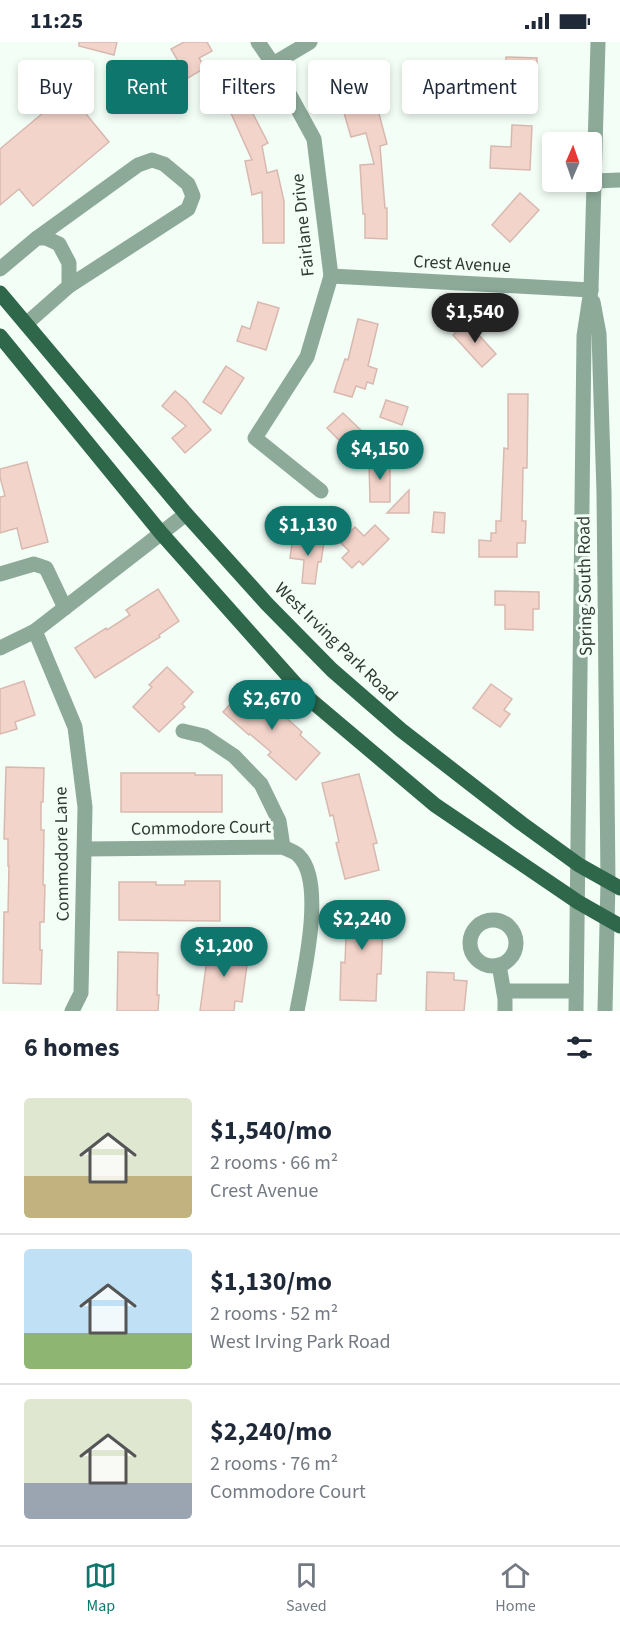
<!DOCTYPE html>
<html lang="en">
<head>
<meta charset="utf-8">
<style>
	body { margin:0; font-family:"Source Sans 3",sans-serif; background:#f2f2f3; color:#1f2937; height:100vh; display:flex; flex-direction:column; font-size:22px; white-space:nowrap }
	* { box-sizing:border-box; margin:0 }
	p { font-size:20px; color:#747a83 }
	.icon { flex:none; width:33px; height:33px; fill:none; stroke:currentColor; stroke-width:2; stroke-linecap:round; stroke-linejoin:round }
	.map { position:relative; height:969px; overflow:hidden }
	.details { display:flex; flex-direction:column; background:#fff; flex:1 }
	.details>* { flex:none }
	.hud { position:absolute; left:18px; top:18px; width:585px; height:54px; display:flex; gap:12px }
	.needle { width:39px; rotate:2deg }
	.tools { position:absolute; left:542px; top:90px; display:grid; gap:12px }
	.tools a { display:grid; place-items:center; width:60px; height:60px; border-radius:6px; background:#fff; box-shadow:0 3px 9px #0003; font-size:30px }
	.price { position:absolute; translate:-50% -51px; padding:0 14px; border-radius:21px; background:#0f766e; color:#fff; font-size:20px; line-height:39px; filter:drop-shadow(0 2px 3px #0008) }
	.price::after { content:''; position:absolute; left:50%; top:36px; width:18px; height:14px; margin-left:-9px; background:inherit; clip-path:polygon(0 0,100% 0,50% 100%) }
	.price.current { background:#222; color:#fff }
	ul { padding:0; list-style:none }
	li { display:flex; align-items:center; gap:18px; height:150px; padding:0 24px }
	li+li { border-top:2px solid #e0e1e3 }
	li span { display:grid; place-items:center; flex:none; width:168px; height:120px; border-radius:6px; color:#555 }
	li>.icon { margin-inline-start:auto }
	span .icon { width:72px; height:72px; fill:#fffc; stroke-width:1 }
	li b { font-size:26px }
	h2 { display:flex; justify-content:space-between; align-items:center; height:72px; padding:0 24px; font-size:26px }
	.tag { padding:0 21px; border-radius:6px; background:#fff; box-shadow:0 3px 9px #0003; font-size:21px; line-height:54px }
	.tag.current { background:#0f766e; color:#fff }
	.status { display:flex; justify-content:space-between; align-items:center; height:42px; padding:0 30px; background:#fff; direction:ltr }
	.status svg { height:16px; fill:currentColor }
	.dock { display:flex; justify-content:space-around; align-items:center; height:84px; border-top:2px solid #e0e1e3; background:#fff; font-size:16px; color:#747a83 }
	.dock a { display:grid; justify-items:center; gap:3px }
	.dock .current { color:#0f766e }
	.map>svg:first-child { display:block }
	.building { fill:#f3d4ca; stroke:#d7b9af; stroke-width:1.5 }
	.lines { fill:none; stroke-linecap:round; stroke-linejoin:round }
	.minor { stroke:#8daa99; stroke-width:15 }
	.major { stroke:#2e674a; stroke-width:15 }
	.labels { text-anchor:middle; dominant-baseline:central; stroke-width:6; stroke-linejoin:round; paint-order:stroke }
	.street-label { font-size:18px; fill:#2e3a33; stroke:#f3fef7 }
</style>
</head>
<body>
<div class="status"><b>11:25</b><svg viewBox="0 0 49 12"><path d="M0 12V9h3v3zM5 12V6h3v6zM10 12V3h3v9zM15 12V0h3v12zM26 1h20v11H26zM47 4h2v5h-2z"/></svg></div>
<div class="map">
<svg width="620" height="969" viewBox="0 0 620 969">
	<rect width="100%" height="100%" fill="#f3fef7"/>
	<g class="building">
		<polygon points="79,0 117,0 114,13 79,4"/>
		<polygon points="184,0 207,0 212,9 199,16 205,26 188,36 171,7"/>
		<polygon points="506,15 537,16 537,38 531,38 530,62 504,61"/>
		<polygon points="347,26 350,36 370,30 378,52 374,53 387,102 380,104 385,166 387,166 387,197 365,196 365,172 363,172 360,123 374,122 366,91 351,95 342,64 338,65 327,32"/>
		<polygon points="226,28 249,69 251,68 268,101 262,104 267,131 277,128 284,159 284,201 263,201 262,150 252,153 245,119 252,118 229,67 225,70 207,38"/>
		<polygon points="68,50 109,100 33,164 19,147 0,163 0,107"/>
		<polygon points="512,83 532,84 530,128 490,126 491,104 511,105"/>
		<polygon points="520,151 539,168 510,200 492,183"/>
		<polygon points="258,260 279,266 266,308 237,299 242,284 250,287"/>
		<polygon points="358,277 378,282 368,324 377,327 373,342 367,340 365,347 356,344 352,355 334,350 345,317 348,318"/>
		<polygon points="467,280 496,312 482,325 453,293"/>
		<polygon points="226,324 244,336 221,372 203,360"/>
		<polygon points="175,349 186,358 211,388 185,411 172,396 186,384 162,364"/>
		<polygon points="508,352 528,352 527,426 523,426 522,479 526,479 525,501 517,501 517,515 479,515 479,498 491,499 491,491 496,491 496,479 501,479 504,406 508,407"/>
		<polygon points="386,358 408,365 402,383 380,375"/>
		<polygon points="343,371 367,394 351,410 327,386"/>
		<polygon points="369,419 390,419 390,460 370,460"/>
		<polygon points="27,420 48,500 22,507 17,486 0,491 0,455 5,454 0,435 0,427"/>
		<polygon points="409,448 409,471 387,471"/>
		<polygon points="434,470 445,471 444,491 432,490"/>
		<polygon points="375,483 389,497 363,523 359,519 352,526 342,516 349,509 340,500 355,485 364,494"/>
		<polygon points="293,495 324,500 321,520 318,520 315,542 302,541 304,518 290,516"/>
		<polygon points="158,547 179,579 159,593 160,595 95,636 75,606 106,586 107,588 130,573 126,568"/>
		<polygon points="495,549 539,550 539,567 533,567 533,588 505,587 505,563 495,563"/>
		<polygon points="167,625 193,650 182,662 185,665 159,690 133,665 152,645 149,643"/>
		<polygon points="24,639 35,673 15,680 17,687 0,692 0,647"/>
		<polygon points="249,642 302,690 300,693 320,711 296,738 268,713 271,710 250,692 249,693 223,670"/>
		<polygon points="491,642 512,657 504,668 510,672 500,685 473,666"/>
		<polygon points="6,725 44,726 43,760 41,760 41,788 44,788 43,843 45,843 44,880 40,880 40,908 42,908 41,942 3,941 4,870 8,870 9,824 8,824 8,797 4,797"/>
		<polygon points="121,731 195,731 195,733 222,733 222,770 121,770"/>
		<polygon points="359,732 377,801 373,802 379,828 345,837 336,801 339,800 333,773 330,774 322,741"/>
		<polygon points="185,839 220,839 220,879 119,878 119,840 156,840 156,843 185,843"/>
		<polygon points="345,859 384,861 381,932 377,932 376,959 340,958 341,920 345,921 346,893 344,893"/>
		<polygon points="209,902 249,908 242,960 235,959 234,969 200,969"/>
		<polygon points="118,910 158,911 157,953 159,953 158,969 117,969"/>
		<polygon points="427,930 454,931 454,938 467,939 464,969 426,969"/>
	</g>
	<g class="lines">
		<g class="minor">
			<polyline points="258,0 273,22 314,97 331,234 307,315 255,396 321,449"/>
			<polyline points="273,22 310,0"/>
			<polyline points="594,139 620,138"/>
			<polyline points="37,196 138,123 152,118 164,122 188,142 193,154 188,167 69,244"/>
			<polyline points="0,227 37,196 46,196 59,202 69,221 69,244 26,282"/>
			<polyline points="331,234 591,248"/>
			<polyline points="593,260 599,292 604,451 608,840 605,969"/>
			<polyline points="0,532 34,522 46,526 65,566"/>
			<polyline points="35,589 75,685 85,765 81,951 72,969"/>
			<polyline points="0,606 35,589 186,472"/>
			<polyline points="183,689 204,694 234,714 261,742 279,779 283,805"/>
			<path d="M85,807l198,-2c5,3 13,5 16,9 27,27 4,121 -2,155"/>
			<circle cx="493" cy="901" r="23"/>
			<polyline points="499,923 505,957 505,969"/>
			<polyline points="504,949 576,949"/>
			<polyline points="576,969 584,294 591,248 598,0"/>
		</g>
		<g class="major">
			<polyline points="0,251 186,472 267,562 332,628 401,688 521,781 579,823 620,846"/>
			<polyline points="0,294 161,491 307,655 435,763 578,860 620,884"/>
		</g>
	</g>
	<g class="labels">
		<g class="street-label">
			<text transform="translate(303 183) rotate(-96)">Fairlane Drive</text>
			<text transform="translate(462 222) rotate(3)">Crest Avenue</text>
			<text transform="translate(585 544) rotate(-91)">Spring South Road</text>
			<text transform="translate(336 600) rotate(44)">West Irving Park Road</text>
			<text transform="translate(201 786) rotate(-1)">Commodore Court</text>
			<text transform="translate(62 812) rotate(-91)">Commodore Lane</text>
		</g>
	</g>
</svg>
<div class="tools">
<a><svg class="needle" viewBox="-14 -14 28 28"><path d="M0-13l5 13h-10z" fill="#e53935"/><path d="M0 13l5-13h-10z" fill="#747a83"/></svg></a>
</div>
<b class="price current" style="left:475px;top:302px">$1,540</b>
<b class="price" style="left:380px;top:439px">$4,150</b>
<b class="price" style="left:308px;top:515px">$1,130</b>
<b class="price" style="left:272px;top:689px">$2,670</b>
<b class="price" style="left:362px;top:909px">$2,240</b>
<b class="price" style="left:224px;top:936px">$1,200</b>
<div class="hud">
<a class="tag">Buy</a>
<a class="tag current">Rent</a>
<a class="tag">Filters</a>
<a class="tag">New</a>
<a class="tag">Apartment</a>
</div>
</div>
<section class="details">
<h2>6 homes<svg class="icon" aria-label="filters" viewBox="0 0 24 24"><path d="M4 7h16M4 17h16"/><circle cx="9" cy="7" r="2"/><circle cx="15" cy="17" r="2"/></svg></h2>
<ul>
<li><span style="background:linear-gradient(#dfe7d0 65%,#c2b280 0)"><svg class="icon" aria-label="home" viewBox="0 0 24 24"><path d="M3 11l9-7 9 7M6 9v11h12V9"/></svg></span><div><b>$1,540/mo</b><p>2 rooms · 66 m²</p><p>Crest Avenue</p></div></li>
<li><span style="background:linear-gradient(#bfe0f5 70%,#8fb573 0)"><svg class="icon" aria-label="home" viewBox="0 0 24 24"><path d="M3 11l9-7 9 7M6 9v11h12V9"/></svg></span><div><b>$1,130/mo</b><p>2 rooms · 52 m²</p><p>West Irving Park Road</p></div></li>
<li><span style="background:linear-gradient(#dfe7d0 70%,#9aa5b1 0)"><svg class="icon" aria-label="home" viewBox="0 0 24 24"><path d="M3 11l9-7 9 7M6 9v11h12V9"/></svg></span><div><b>$2,240/mo</b><p>2 rooms · 76 m²</p><p>Commodore Court</p></div></li>
</ul>
</section>
<nav class="dock">
<a class="current"><svg class="icon" aria-label="map" viewBox="0 0 24 24"><path d="M3 6l6-2 6 2 6-2v14l-6 2-6-2-6 2zM9 4v14M15 6v14"/></svg>Map</a>
<a><svg class="icon" aria-label="saved" viewBox="0 0 24 24"><path d="M7 4h10v16l-5-4-5 4z"/></svg>Saved</a>
<a><svg class="icon" aria-label="home" viewBox="0 0 24 24"><path d="M3 11l9-7 9 7M6 9v11h12V9"/></svg>Home</a>
</nav>
</body>
</html>
